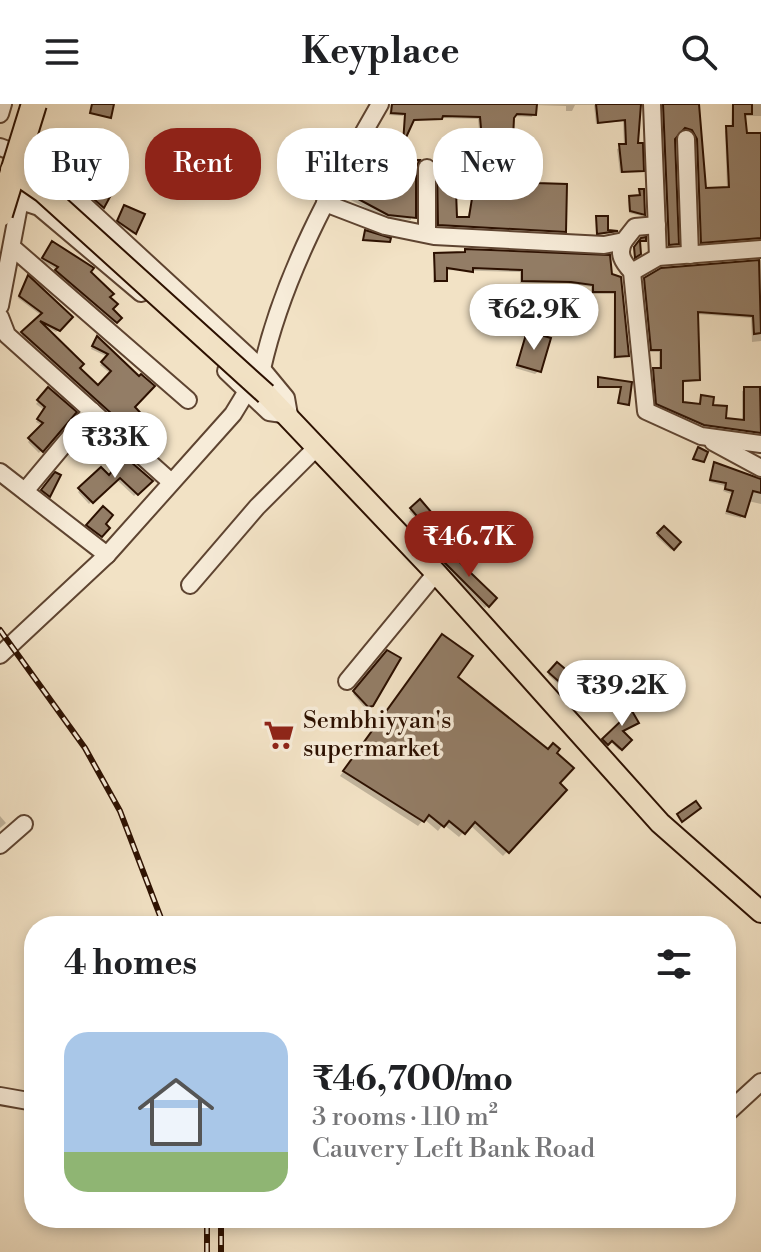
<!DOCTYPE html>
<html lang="en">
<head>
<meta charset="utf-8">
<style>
	body { margin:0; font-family:"Libre Bodoni",serif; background:#f6f6f6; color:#202124; height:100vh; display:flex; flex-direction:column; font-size:30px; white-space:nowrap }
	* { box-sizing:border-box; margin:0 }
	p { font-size:26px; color:#757577 }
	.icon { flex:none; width:44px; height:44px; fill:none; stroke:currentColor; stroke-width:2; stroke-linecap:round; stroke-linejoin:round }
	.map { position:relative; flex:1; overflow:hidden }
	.sheet { position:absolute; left:24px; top:812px; width:712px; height:312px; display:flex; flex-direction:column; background:#fff; border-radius:32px; box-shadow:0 4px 12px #0003 }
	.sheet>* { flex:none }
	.hud { position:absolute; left:24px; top:24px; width:714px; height:72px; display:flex; gap:16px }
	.price { position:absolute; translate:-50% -68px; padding:0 18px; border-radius:28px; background:#fff; color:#222; font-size:26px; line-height:52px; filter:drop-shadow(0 2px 4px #0008) }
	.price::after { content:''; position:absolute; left:50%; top:48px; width:24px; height:18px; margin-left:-12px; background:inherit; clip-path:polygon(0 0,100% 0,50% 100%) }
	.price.active { background:#8f2418; color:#fff }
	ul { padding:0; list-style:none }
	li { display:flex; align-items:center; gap:24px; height:200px; padding:0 40px }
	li+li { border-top:2px solid #e0e0e0 }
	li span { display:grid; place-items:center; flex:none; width:224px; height:160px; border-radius:24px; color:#555 }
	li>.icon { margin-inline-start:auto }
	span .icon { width:96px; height:96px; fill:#fffc; stroke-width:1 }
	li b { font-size:34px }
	h2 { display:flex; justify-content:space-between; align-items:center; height:96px; padding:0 40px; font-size:34px }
	.chip { padding:0 28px; border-radius:32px; background:#fff; box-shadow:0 4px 12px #0003; font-size:28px; line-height:72px }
	.chip.active { background:#8f2418; color:#fff }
	header { display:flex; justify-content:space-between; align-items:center; height:104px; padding:0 40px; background:#fff; font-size:36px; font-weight:800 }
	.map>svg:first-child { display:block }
	.shadow { fill:#0003 }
	.building { fill:#937d66; stroke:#2c1000; stroke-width:2 }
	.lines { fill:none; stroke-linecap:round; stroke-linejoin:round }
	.minor-casing { stroke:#5e4431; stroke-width:20 }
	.major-casing { stroke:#2c1000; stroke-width:24 }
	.minor { stroke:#f7ecd9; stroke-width:16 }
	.major { stroke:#f2e2c5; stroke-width:20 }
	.rail-casing { stroke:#2c1000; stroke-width:6 }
	.rail { stroke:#f7ecd9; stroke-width:3; stroke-dasharray:9; stroke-linecap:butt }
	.major-bridge-casing { stroke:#2c1000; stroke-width:24; stroke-linecap:butt }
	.highway-bridge-casing { stroke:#2c1000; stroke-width:28; stroke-linecap:butt }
	.major-bridge { stroke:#f2e2c5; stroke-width:20 }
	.highway-bridge { stroke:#f2e2c5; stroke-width:24 }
	.labels { text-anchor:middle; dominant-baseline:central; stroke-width:7; stroke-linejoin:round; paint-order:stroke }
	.poi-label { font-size:24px; fill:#2c1000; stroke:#f7ecd9; text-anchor:start }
</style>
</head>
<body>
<header><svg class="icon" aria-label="menu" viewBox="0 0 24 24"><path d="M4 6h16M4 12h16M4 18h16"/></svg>Keyplace<svg class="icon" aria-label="search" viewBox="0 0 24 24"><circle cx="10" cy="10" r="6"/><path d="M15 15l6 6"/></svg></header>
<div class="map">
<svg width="761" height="1148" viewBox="0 0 761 1148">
	<rect width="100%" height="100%" fill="#f2e2c5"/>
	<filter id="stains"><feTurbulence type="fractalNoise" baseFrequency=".0025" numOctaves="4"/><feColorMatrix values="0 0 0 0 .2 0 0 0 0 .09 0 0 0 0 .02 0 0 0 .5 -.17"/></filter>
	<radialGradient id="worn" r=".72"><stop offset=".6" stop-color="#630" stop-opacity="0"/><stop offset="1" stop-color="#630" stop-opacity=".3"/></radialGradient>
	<g class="shadow">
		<polygon points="391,0 640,0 636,20 642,66 620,69 617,45 624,42 623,17 596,20 594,1 575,1 572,7 566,7 566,2 535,1 532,13 512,12 508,37 480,37 478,15 441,14 411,17 408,0 404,0 403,12 389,11"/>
		<polygon points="659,0 697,0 704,86 727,85 725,27 731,24 732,0 761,0 761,12 743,12 761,91 760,137 699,140 695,38 689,28 681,26 673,35 677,140 667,143"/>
		<polygon points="473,47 492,82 511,81 514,68 534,81 564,127 560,131 435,124 435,67 438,63 455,115 467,115 471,100 469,50"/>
		<polygon points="382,49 386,73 408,76 412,58 411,116 385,114 345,93 354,76 363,78 370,57 379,55"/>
		<polygon points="58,63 110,90 102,103 100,106 56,67"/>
		<polygon points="640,87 643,110 642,112 629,109 628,96 638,93"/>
		<polygon points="123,105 134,128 133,130 117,119"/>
		<polygon points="50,142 88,168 119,214 113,220 54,169 57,166 41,157"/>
		<polygon points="466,147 620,174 627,252 613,255 614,190 591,190 591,183 567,179 520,179 520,168 445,166 445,176 433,179 435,151 462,150"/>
		<polygon points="761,156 761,237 752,238 751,214 696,210 698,276 681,279 681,300 698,302 702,293 724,316 742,318 742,287 761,285 761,332 701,323 654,302 651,269 659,266 659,248 649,248 642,179 662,166"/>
		<polygon points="28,174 71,213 56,228 42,221 98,283 111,270 100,261 108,253 91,245 95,236 138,275 132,303 144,316 130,330 20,232 42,212 18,194"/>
		<polygon points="528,229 539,267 535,270 515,264"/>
		<polygon points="599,275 630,280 627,300 617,300 620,284 597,284"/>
		<polygon points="48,286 74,308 39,349 28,338 43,322 36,318 44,306 36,300"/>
		<polygon points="93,326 106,337 86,359 72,350"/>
		<polygon points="124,355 150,377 134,392 116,375 89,400 78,388 101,366 108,373"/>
		<polygon points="714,361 761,375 761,400 748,397 741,414 725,410 731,390 723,387 725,382 709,378"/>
		<polygon points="420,398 429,409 419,418 409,407"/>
		<polygon points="103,405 103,420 107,424 98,433 86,424"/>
		<polygon points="664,424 679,438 671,446 656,432"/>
		<polygon points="448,449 494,494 485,504 439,458"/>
		<polygon points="437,537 456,573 554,649 557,680 564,686 503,752 470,721 459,733 443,720 438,727 424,715 418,722 340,672"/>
		<polygon points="387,548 372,601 365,604 353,590"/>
		<polygon points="558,560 584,594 579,598 548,571"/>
		<polygon points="627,603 621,627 630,636 619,646 610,637 605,641 602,638 622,619 617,608"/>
		<polygon points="0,712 6,719 0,724"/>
	</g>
	<g class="building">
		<polygon points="92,0 114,0 111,14 90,9"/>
		<polygon points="392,0 537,0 536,11 517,10 514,14 513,35 482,35 480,13 443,12 442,15 414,16 403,40 405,10 391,9"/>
		<polygon points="596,0 641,0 638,39 643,39 644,67 622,68 619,40 626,40 625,16 598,19"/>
		<polygon points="663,0 699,0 706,84 729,83 726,22 733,22 733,0 752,0 752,10 745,10 747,29 761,29 761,134 701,139 697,35 692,26 685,24 675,35 679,140 669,141"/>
		<polygon points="384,43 399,50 389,71 410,75 411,56 420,56 416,64 416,114 388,111 347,89 354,74 364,76 372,52 380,53"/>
		<polygon points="472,45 489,45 493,80 514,79 513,66 536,65 536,79 567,80 566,128 438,121 437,61 455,61 457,113 469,113 475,76"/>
		<polygon points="60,58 112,89 104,104 57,63"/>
		<polygon points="639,85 644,85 645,111 630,107 629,92 640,91"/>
		<polygon points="124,101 145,110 136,130 117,117"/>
		<polygon points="596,112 608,112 608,126 618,127 597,130"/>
		<polygon points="365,126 391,134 390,138 363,136"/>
		<polygon points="646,133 646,137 640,137 641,150 635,154 634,143 641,134"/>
		<polygon points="52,137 94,164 91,168 114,190 110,193 118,200 113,205 122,214 117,219 55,166 58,163 42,154"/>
		<polygon points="465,145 610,151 612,170 621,173 629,252 615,253 615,188 593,188 593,181 571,178 522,177 522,166 473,164 473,168 447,164 447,177 435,177 434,149 465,148"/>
		<polygon points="759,156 761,229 754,230 753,212 698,208 700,276 683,277 683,298 700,300 701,291 714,293 713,301 727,302 726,314 744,316 744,283 760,283 761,329 704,321 656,300 653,264 661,264 661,246 651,246 644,174 661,164"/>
		<polygon points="28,171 73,213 60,227 40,217 84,260 80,264 98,281 111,267 101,258 108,250 92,242 97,232 139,272 141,270 155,282 135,303 147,316 133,329 21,228 42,209 19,192"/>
		<polygon points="527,227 551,234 541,268 517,261"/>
		<polygon points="598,273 632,278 629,301 618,299 621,283 598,283"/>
		<polygon points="48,283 77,308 43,348 28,334 43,319 37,315 45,303 37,296"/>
		<polygon points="93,323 109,337 91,357 74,346"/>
		<polygon points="698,343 708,348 704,358 693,355"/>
		<polygon points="124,352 153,377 138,391 120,374 93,399 78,384 101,363 109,371"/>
		<polygon points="714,358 761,375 761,389 753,387 745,413 727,407 733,387 725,385 726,379 710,376"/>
		<polygon points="55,368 61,371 50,393 41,386"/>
		<polygon points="420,395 432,409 422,418 410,404"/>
		<polygon points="103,402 113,411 106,420 110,424 102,433 86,421"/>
		<polygon points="664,422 681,438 674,446 657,429"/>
		<polygon points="448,447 497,494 489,503 440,454"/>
		<polygon points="442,530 473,552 458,573 548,645 553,639 560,645 557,649 574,664 560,679 567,686 509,749 475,718 465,730 449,717 444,723 429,711 424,718 343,667"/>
		<polygon points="387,546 401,554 373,602 368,603 353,587"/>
		<polygon points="557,558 576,574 572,578 586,594 582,598 548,568"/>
		<polygon points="628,600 639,619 623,627 632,636 622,646 612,637 608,641 602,635 622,616 618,604"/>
		<polygon points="696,697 701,704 682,718 677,710"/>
	</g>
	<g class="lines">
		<g class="minor-casing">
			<g id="minor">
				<polyline points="652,0 658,153"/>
				<polyline points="0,10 3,0"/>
				<polyline points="686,35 690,151"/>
				<polyline points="0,43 29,54 70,88 262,265 286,294 289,311 269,308 226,267"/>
				<polyline points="427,64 427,130"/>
				<polyline points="0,90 39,103 141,189"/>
				<polyline points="325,99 385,122 434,132 604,141 624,137 635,123 657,121"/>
				<path d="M624,137c-7,13 -1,21 8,31l14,139 55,25 60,8"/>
				<polyline points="13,144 188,296"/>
				<polyline points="632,168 658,153 761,145"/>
				<polyline points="0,202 22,86"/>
				<polyline points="0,213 7,231 170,377"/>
				<path d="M262,265c21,-94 70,-182 118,-265"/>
				<polyline points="713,338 761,364"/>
				<polyline points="0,368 107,451"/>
				<polyline points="25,387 92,307"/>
				<polyline points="190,481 257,403 316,344"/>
				<polyline points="0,551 107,451 233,310 247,287"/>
				<polyline points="347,577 436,469"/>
				<polyline points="0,741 24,720"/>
				<polyline points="0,992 34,998"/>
				<polyline points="726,1010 761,978"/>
			</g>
		</g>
		<g class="major-casing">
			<polyline id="major" points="266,290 436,469 660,719 761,808"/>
		</g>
		<use href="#minor" class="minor"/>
		<use href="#major" class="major"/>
		<g class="rail-casing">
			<g id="rail">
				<polyline points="0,526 85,644 120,707 164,822"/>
				<polyline points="221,1114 221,1148"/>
				<polyline points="207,1148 207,1114"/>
			</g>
		</g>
		<use href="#rail" class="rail"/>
		<g class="major-bridge-casing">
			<polyline id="major-bridge" points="11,66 43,88 266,290"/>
		</g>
		<g class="highway-bridge-casing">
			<polyline id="highway-bridge" points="0,110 34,0"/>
		</g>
		<use href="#major-bridge" class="major-bridge"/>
		<use href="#highway-bridge" class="highway-bridge"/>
	</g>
	<defs>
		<g id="supermarket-bare" transform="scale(2.4)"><path d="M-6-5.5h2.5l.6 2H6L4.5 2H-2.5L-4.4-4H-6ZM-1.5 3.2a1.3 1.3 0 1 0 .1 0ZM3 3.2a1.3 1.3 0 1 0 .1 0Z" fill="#8f2418" stroke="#f7ecd9" stroke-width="2.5" paint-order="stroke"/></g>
	</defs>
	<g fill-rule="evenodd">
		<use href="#supermarket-bare" x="279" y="631"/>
	</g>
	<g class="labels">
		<g class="poi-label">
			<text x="303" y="617">Sembhiyyan's<tspan x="303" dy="28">supermarket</tspan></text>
		</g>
	</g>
	<rect width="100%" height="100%" filter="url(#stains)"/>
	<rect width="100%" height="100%" fill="url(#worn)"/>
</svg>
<b class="price" style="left:534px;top:248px">₹62.9K</b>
<b class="price" style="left:115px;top:376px">₹33K</b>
<b class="price active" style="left:469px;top:475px">₹46.7K</b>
<b class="price" style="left:622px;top:624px">₹39.2K</b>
<div class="hud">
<a class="chip">Buy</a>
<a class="chip active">Rent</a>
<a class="chip">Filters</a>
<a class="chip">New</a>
</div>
<section class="sheet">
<h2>4 homes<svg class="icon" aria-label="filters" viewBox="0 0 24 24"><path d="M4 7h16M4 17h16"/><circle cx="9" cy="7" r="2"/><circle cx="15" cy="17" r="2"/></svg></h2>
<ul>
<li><span style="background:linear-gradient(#a9c7e8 75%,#8fb573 0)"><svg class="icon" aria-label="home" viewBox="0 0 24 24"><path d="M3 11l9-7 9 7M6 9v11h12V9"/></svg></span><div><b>₹46,700/mo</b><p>3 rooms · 110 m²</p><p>Cauvery Left Bank Road</p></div></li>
</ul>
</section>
</div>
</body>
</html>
